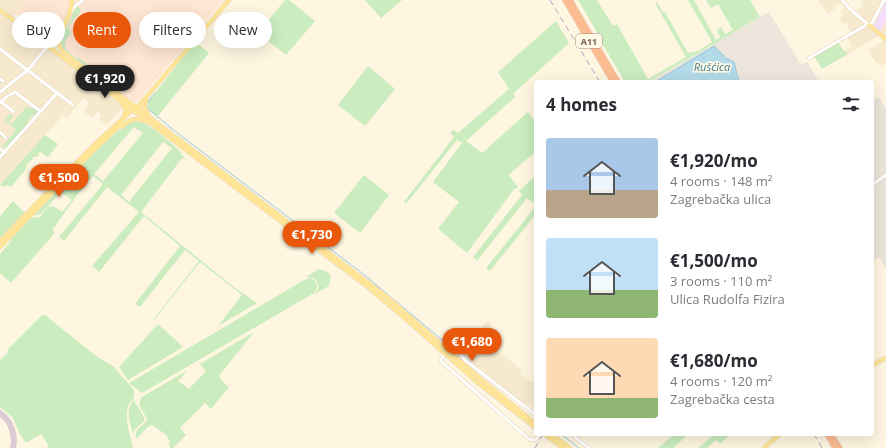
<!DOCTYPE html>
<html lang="en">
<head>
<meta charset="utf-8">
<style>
	body { margin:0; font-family:"Open Sans",sans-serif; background:#f2f2f3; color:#2b2b33; height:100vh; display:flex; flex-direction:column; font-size:15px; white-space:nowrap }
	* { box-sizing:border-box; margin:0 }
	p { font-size:13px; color:#7c7c81 }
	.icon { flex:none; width:22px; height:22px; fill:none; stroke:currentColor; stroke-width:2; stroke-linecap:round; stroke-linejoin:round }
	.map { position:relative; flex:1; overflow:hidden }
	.panel { position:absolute; left:534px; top:80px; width:340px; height:356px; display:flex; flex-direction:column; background:#fff; border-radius:4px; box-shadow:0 4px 16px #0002 }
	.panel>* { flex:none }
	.top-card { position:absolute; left:12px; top:12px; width:380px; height:36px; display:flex; gap:8px }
	.price { position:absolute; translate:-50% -34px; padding:0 9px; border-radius:14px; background:#ea580c; color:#fff; font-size:13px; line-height:26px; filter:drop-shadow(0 1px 2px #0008) }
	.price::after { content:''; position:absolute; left:50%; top:24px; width:12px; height:9px; margin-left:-6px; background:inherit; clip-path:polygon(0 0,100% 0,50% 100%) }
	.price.current { background:#222; color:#fff }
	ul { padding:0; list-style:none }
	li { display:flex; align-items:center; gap:12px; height:100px; padding:0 12px }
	li span { display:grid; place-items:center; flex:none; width:112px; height:80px; border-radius:4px; color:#555 }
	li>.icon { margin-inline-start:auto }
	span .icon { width:48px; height:48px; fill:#fffc; stroke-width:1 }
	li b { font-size:17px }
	h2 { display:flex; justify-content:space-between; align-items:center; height:48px; padding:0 12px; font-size:17px }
	.chip { padding:0 14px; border-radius:18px; background:#fff; box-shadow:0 4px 16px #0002; font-size:14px; line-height:36px }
	.chip.current { background:#ea580c; color:#fff }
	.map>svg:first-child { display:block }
	.residential { fill:#f6e9ce }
	.commercial { fill:#ffe6d3 }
	.industrial { fill:#ece5dc }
	.education { fill:#f3ddfa }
	.green { fill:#caecbe; fill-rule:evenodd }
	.water { fill:#b3dae8; stroke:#99c8da }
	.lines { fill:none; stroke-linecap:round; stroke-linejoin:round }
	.stream { stroke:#99c8da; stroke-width:1 }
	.taxiway { stroke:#dccad4; stroke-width:6 }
	.minor-casing { stroke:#e2d3bb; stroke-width:4 }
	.major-casing { stroke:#e1dbd6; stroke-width:5 }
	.highway-casing { stroke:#e1dbd6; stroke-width:6 }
	.minor { stroke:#fff; stroke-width:3 }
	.major { stroke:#ffe595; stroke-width:4 }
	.highway { stroke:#fcbc92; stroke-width:5 }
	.rail { stroke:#b99ec7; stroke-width:1; stroke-dasharray:6 4; stroke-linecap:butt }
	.labels { text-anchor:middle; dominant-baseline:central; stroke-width:3.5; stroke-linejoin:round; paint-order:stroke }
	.shield { fill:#fff9e7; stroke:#9f8c76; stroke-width:1 }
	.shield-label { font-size:9px; font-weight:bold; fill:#765d46 }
	.water-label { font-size:11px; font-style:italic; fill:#417a93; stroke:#fff9e7 }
</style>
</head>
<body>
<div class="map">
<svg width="886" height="448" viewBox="0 0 886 448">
	<rect width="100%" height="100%" fill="#fef6e0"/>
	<g class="residential">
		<polygon points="0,0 27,0 13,17 0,8"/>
		<polygon points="817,0 844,0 855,12 859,8 862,8 864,6 861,3 863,0 886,0 886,62 881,66 878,62 876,63 868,50 883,41 878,36 848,54 846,50 852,46 846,36 851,33 846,23 843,24 839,18 843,16 841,11 845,8 841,3 835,6 836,9 828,14 819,1"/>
		<polygon points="0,11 121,103 124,107 107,125 99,119 101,115 98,112 92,118 83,111 89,103 83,98 67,118 63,115 2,183 0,182"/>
		<polygon points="487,321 492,324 481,338 522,370 520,373 532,383 534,380 536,381 536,410 526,403 524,404 462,355 461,347 459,343 470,329 477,334"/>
	</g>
	<polygon class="commercial" points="27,0 224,0 136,103 99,77 44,32 42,34 16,14"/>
	<g class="industrial">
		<polygon points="769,12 801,65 807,62 819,82 648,82"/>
		<polygon points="879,97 886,108 886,268 879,257 872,261 872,101"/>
	</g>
	<polygon class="education" points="886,1 886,21 880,31 874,26"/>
	<g class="green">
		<polygon points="285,0 289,0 315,21 286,55 258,33"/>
		<polygon points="365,0 402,0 381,18"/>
		<polygon points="578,0 597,0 613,26 617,24 648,79 686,57 655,3 657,2 663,12 665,12 688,53 698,51 712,42 688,0 694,0 716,40 720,37 717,30 721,27 725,34 733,30 718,4 711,8 706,0 750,0 760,17 648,82 625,82 600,40 601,39"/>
		<path d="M77,7l3,1v4l-12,15 3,6c-11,14 -7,15 6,26l1,-2 8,6 -1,2c-10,-7 -29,-16 -24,-31 2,-4 6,-6 8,-10 3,-6 3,-13 8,-17z"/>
		<polygon points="556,21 569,43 513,94 515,97 466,141 482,153 528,112 536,122 536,151 509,175 518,187 517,189 515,188 467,253 438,229 459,202 433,182 462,143 457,140 406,204 404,202 454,137 450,133 454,130 458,133 509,89 498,72"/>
		<polygon points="195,42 209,53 158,116 147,108 148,102"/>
		<polygon points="838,42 843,50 846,52 848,54 822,69 814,56"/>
		<polygon points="368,66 395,89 365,126 338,105"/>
		<polygon points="27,106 31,109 33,107 38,112 36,115 34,114 27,122 29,123 7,148 2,147 16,130 5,120 10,114 13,116 9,121 12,124"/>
		<path d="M135,121l9,2 11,7 24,20 7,10 -4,-2 -41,54 94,76 22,15 -39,23 24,-31 -42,-33 -46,58h-1l46,-59 -14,-11 -45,57 -5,-3 45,-58 -36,-30 -45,56 -7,-6 47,-54 -32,-25 -43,54 -5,-4 44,-53 -10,-8c-7,8 -14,16 -20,25 -7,9 -13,18 -20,28l1,5 -43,49 -11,-10v-19l12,-14 -1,-2 18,-20 11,-1 9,-11 3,1 1,-1 9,6 10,-12 -11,-8 -20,22 -9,2 68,-70 28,-23zM134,127l9,6 -40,48 -9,-7zM163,142l9,6 -43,54 -8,-7z"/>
		<polygon points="45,135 58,144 48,157 40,152 38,153 39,156 33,157 33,159 27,164 26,169 11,187 7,185 4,187 2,185 0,187 0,185"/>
		<polygon points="364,175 389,195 360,233 334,213"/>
		<polygon points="536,175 536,205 527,198 477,261 473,257 522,195 519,191"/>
		<polygon points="13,201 25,213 4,234 0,237 0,216"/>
		<polygon points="536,206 536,214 490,271 486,268"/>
		<path d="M319,269l9,3 3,5 -2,9 -14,8c5,-6 5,-11 -1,-16l-8,-1z"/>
		<path d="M311,278c7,3 8,10 3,15l-172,100 -13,-10 177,-104z"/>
		<path d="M42,315h3l51,41 18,11 20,23v8c-14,11 -4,35 -1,50h-86l2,-2 -8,-12 -15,9 -6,-9 -7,-16 -13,-11v-47l7,-6 1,-5z"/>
		<polygon points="158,324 183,347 128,380 119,367"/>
		<path d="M254,332l-35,44 4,6 6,5 -18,22 -6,-6 -25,25 6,7 -13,13h-3l-1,-5 1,-2 -5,-7 -13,-9 -3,1 -13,13c-2,-13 7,-10 11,-20 -3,-8 -12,-14 -5,-22l46,-27 -10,11 11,8 17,-18 -6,-7z"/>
		<path d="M134,400l11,19c-3,7 -10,7 -12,15 -3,-10 -8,-26 1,-34z"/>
		<polygon points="674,434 689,434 673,448 658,448"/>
		<polygon points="711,434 731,434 720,444 716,440 707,448 698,448 712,436"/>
	</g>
	<polygon class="water" points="714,46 726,58 734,62 739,82 655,82"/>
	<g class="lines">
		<g class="stream">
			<polyline points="147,103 155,93"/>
			<polyline points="147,108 176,132 362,273 447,344"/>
			<polyline points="561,434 579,448"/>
		</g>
		<path class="taxiway" d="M0,413c11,8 16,22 13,35"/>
		<g class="minor-casing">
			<g id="minor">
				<polyline points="842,0 852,11 869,25 872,23 884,0"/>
				<polyline points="72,11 74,7 83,0"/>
				<polyline points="0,49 73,105"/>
				<polyline points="809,58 868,24"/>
				<polyline points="0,79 3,81"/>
				<polyline points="0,92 28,70 60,31"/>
				<polyline points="0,101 14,112"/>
				<polyline points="0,103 5,98 15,92 40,111"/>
				<polyline points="0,132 6,138"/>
				<polyline points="0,149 5,152"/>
				<polyline points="0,157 57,93"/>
				<polyline points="872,185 886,175"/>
				<polyline points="448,350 455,345 459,346 461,355 465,360 536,415"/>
				<polyline points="446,354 441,359 441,361 529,439 535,440 541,434"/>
				<polyline points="573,434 577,439 589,448"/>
			</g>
		</g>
		<g class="major-casing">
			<g id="major">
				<path d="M72,0c0,6 -2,13 -5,19 -5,12 -14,20 -4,33l324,245 91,80 58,47"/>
				<polyline points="0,10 368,287 400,314 477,382 536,428"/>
				<polyline points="869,25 886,39"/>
				<polyline points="146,99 144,107 148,114"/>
				<polyline points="122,103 126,109 124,117"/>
				<path d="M121,127c8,-7 14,-10 24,-6"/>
				<polyline points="0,241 93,146 130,112 137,108 229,0"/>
				<polyline points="0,247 91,153 122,123"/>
				<polyline points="872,365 886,358"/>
				<polyline points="544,434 563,448"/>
				<polyline points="550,434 570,448"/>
				<polyline points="764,448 780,434"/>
			</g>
		</g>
		<g class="highway-casing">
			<g id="highway">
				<polyline points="565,0 613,82"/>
				<polyline points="570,0 618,82"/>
				<polyline points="827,434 835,448"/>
				<polyline points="831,434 840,448"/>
			</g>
		</g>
		<use href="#minor" class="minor"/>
		<use href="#major" class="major"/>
		<use href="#highway" class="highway"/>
		<g class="rail">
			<polyline points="550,0 600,82"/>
			<polyline points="814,434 822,448"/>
			<polyline points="535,448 543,434"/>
		</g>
	</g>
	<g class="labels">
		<rect class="shield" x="576" y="34" width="26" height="14" rx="3"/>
		<g class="shield-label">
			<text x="589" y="41">A11</text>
		</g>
		<g class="water-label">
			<text x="712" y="66">Rušćica</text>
		</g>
	</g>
</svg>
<b class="price current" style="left:105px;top:99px">€1,920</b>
<b class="price" style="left:59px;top:198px">€1,500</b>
<b class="price" style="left:312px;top:255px">€1,730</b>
<b class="price" style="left:472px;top:362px">€1,680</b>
<div class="top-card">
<a class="chip">Buy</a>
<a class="chip current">Rent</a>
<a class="chip">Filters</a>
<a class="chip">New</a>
</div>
<section class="panel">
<h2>4 homes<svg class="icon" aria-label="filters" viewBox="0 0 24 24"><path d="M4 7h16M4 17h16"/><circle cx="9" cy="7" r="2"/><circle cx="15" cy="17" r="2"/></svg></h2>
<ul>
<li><span style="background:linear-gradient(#a9c7e8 65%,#b9a48a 0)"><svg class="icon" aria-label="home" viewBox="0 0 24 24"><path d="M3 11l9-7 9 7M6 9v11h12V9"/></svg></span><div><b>€1,920/mo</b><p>4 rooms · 148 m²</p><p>Zagrebačka ulica</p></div></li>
<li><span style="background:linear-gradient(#bfe0f5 65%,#8fb573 0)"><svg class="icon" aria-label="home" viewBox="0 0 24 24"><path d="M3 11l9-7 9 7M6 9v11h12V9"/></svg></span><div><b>€1,500/mo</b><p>3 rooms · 110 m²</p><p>Ulica Rudolfa Fizira</p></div></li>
<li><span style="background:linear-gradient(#ffd9b3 75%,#8fb573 0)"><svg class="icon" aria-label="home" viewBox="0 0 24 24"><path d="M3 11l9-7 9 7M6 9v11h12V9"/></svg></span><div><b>€1,680/mo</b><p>4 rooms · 120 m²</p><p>Zagrebačka cesta</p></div></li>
</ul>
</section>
</div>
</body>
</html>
